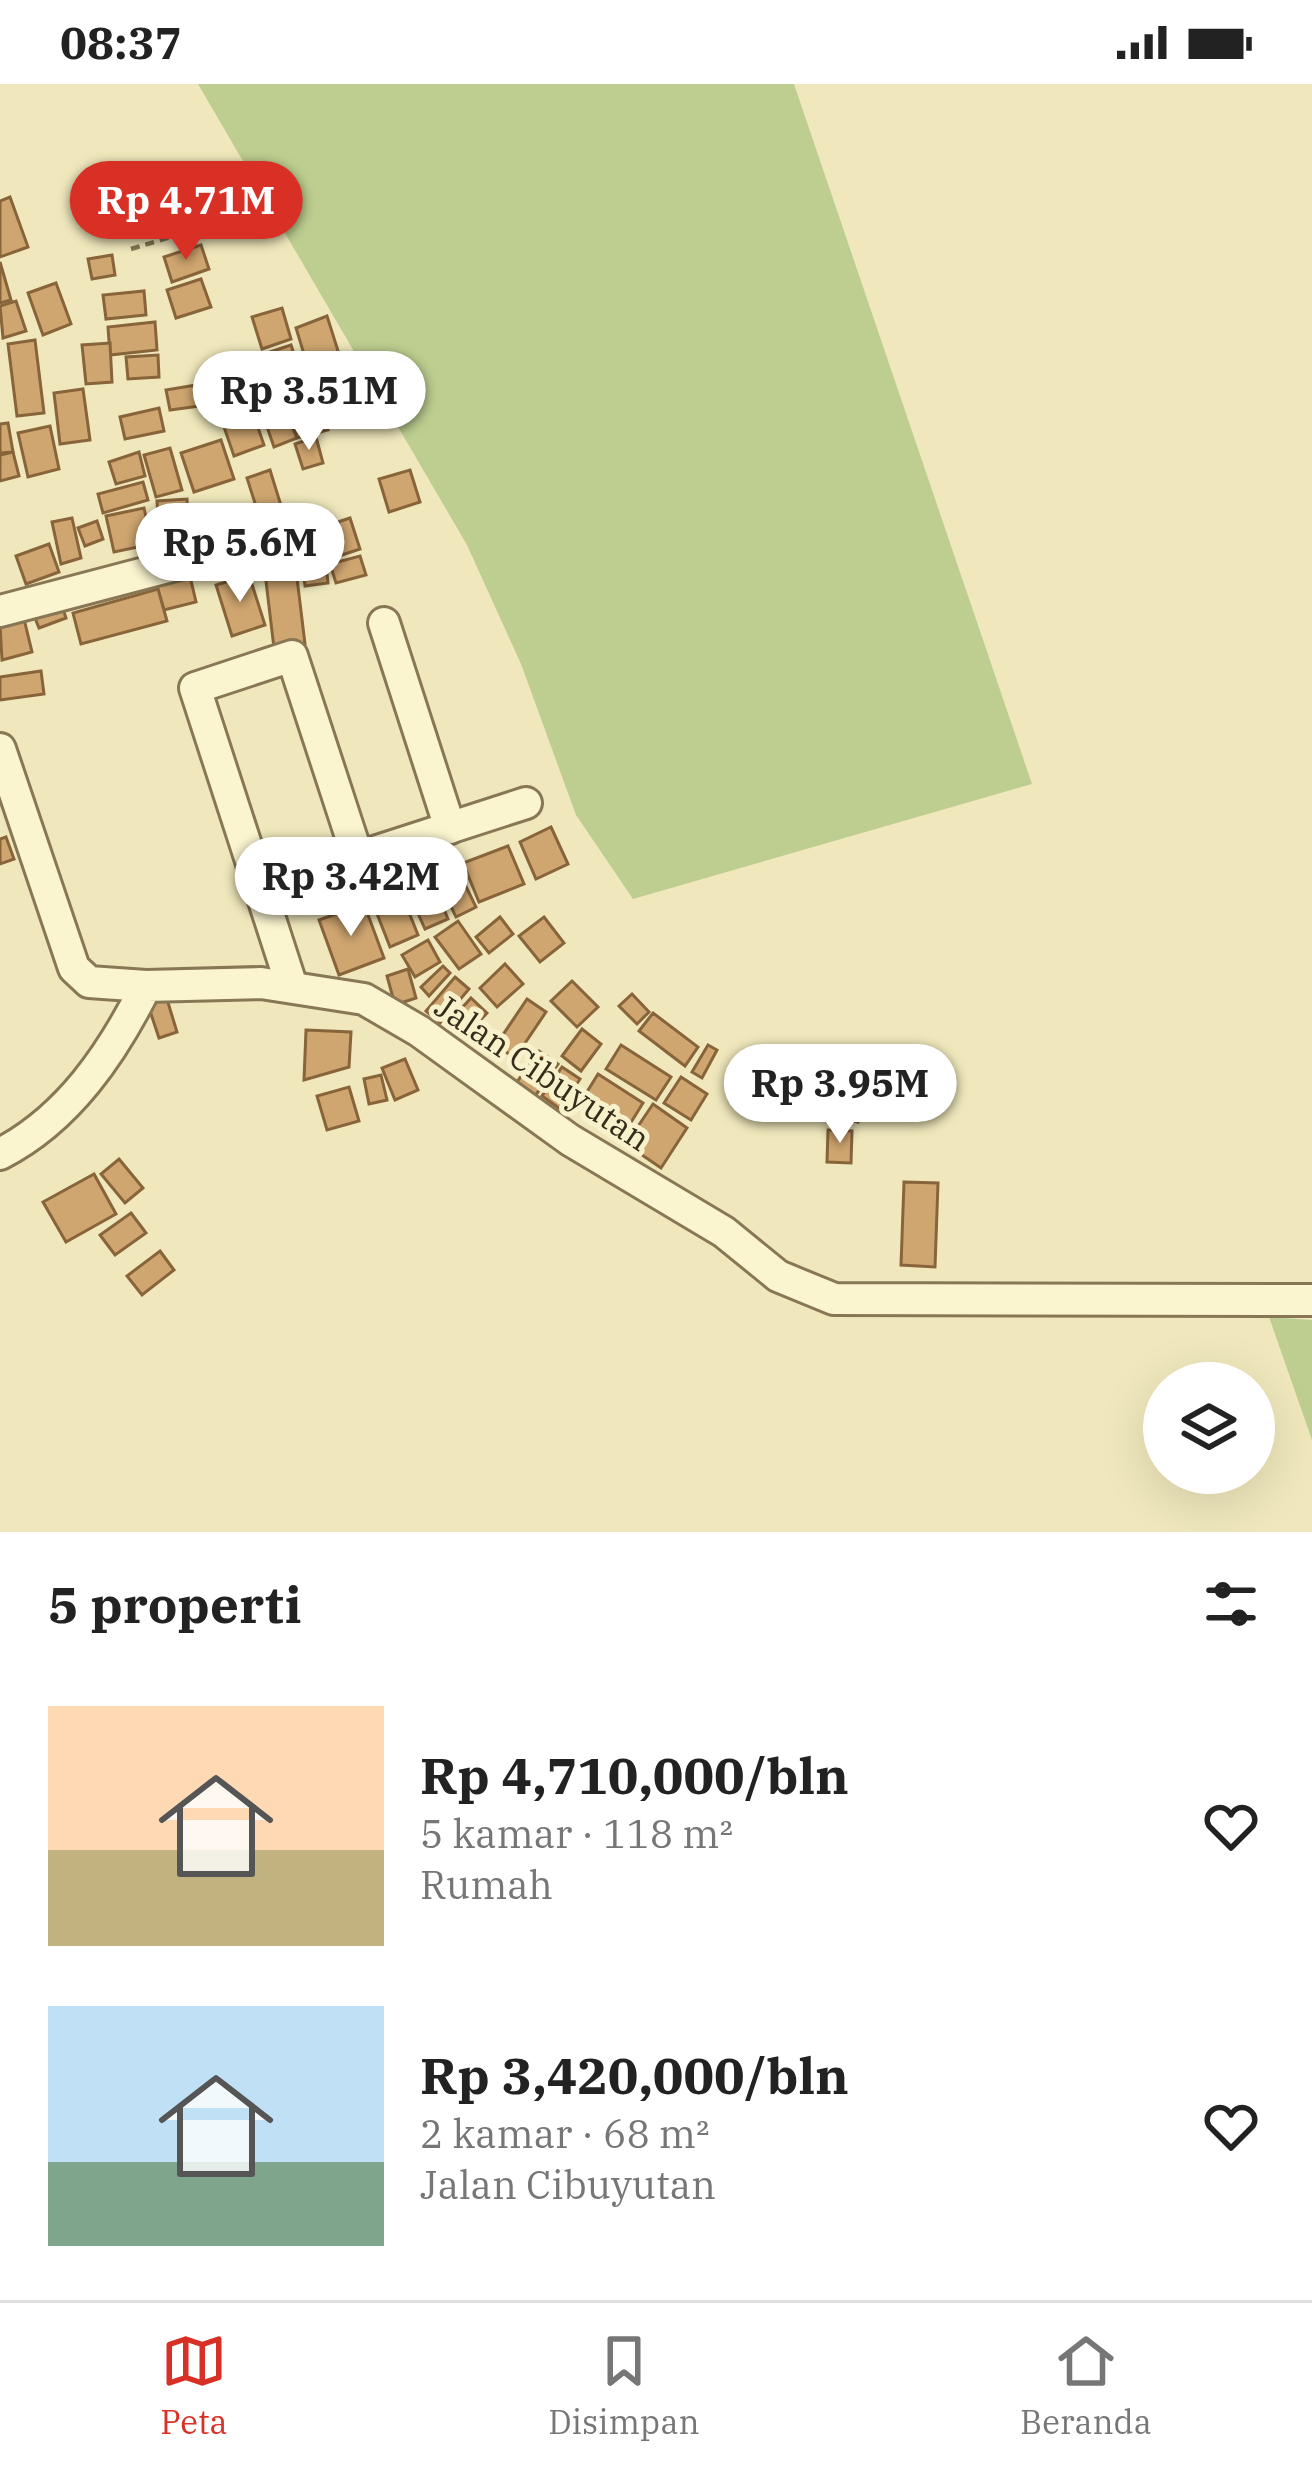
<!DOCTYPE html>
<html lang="id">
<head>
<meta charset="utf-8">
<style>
	body { margin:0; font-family:"IBM Plex Serif",serif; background:#f2f2f2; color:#222; height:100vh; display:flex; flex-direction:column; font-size:45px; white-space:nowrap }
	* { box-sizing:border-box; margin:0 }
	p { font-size:39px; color:#767676 }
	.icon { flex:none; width:66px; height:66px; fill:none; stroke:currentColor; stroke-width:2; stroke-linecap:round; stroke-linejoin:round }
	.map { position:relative; height:1448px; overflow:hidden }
	.details { display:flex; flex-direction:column; background:#fff; flex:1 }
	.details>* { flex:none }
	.controls { position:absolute; left:1143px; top:1278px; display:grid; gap:24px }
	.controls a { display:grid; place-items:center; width:132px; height:132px; border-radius:50%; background:#fff; box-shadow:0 12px 48px #0002; font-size:60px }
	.price { position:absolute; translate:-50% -102px; padding:0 27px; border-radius:42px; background:#fff; color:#222; font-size:39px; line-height:78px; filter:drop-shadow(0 3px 6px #0008) }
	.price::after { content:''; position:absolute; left:50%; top:72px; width:36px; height:27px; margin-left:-18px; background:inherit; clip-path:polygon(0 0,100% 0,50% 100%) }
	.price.selected { background:#d93025; color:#fff }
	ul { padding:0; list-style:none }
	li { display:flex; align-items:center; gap:36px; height:300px; padding:0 48px }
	li span { display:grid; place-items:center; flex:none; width:336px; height:240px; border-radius:0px; color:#555 }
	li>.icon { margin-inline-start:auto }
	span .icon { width:144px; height:144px; fill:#fffc; stroke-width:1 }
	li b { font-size:51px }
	h2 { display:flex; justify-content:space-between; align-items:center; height:144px; padding:0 48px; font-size:51px }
	.status { display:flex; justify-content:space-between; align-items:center; height:84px; padding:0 60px; background:#fff; direction:ltr }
	.status svg { height:33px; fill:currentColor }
	.menu { display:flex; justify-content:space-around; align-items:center; height:168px; border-top:3px solid #e0e0e0; background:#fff; font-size:33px; color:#767676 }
	.menu a { display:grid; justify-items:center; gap:6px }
	.menu .selected { color:#d93025 }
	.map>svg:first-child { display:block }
	.green { fill:#bdce90 }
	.building { fill:#d0a670; stroke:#88643a; stroke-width:3 }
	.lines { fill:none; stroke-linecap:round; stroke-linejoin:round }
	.minor-casing { stroke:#875; stroke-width:36 }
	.path { stroke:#875; stroke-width:4.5; stroke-dasharray:9 6; stroke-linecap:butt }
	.minor { stroke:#faf4cf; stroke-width:30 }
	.labels { text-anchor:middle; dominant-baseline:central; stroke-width:10; stroke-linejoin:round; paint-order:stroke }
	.street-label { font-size:33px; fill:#362c1a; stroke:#f7f1cc }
</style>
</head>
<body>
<div class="status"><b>08:37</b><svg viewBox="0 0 49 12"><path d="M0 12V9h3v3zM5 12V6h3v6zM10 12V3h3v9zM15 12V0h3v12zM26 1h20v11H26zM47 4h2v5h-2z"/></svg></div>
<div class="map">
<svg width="1312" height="1448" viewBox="0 0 1312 1448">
	<rect width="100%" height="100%" fill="#f0e8bc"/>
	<g class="green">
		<polygon points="198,0 794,0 1032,700 633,815 576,731 521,580 467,461"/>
		<polygon points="1269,1233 1312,1236 1312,1356"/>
	</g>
	<g class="building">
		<polygon points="226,80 240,119 196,134 182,95"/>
		<polygon points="10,113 28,163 0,173 0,117"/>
		<polygon points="201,161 209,185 172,198 164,173"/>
		<polygon points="112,171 115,191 92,195 88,175"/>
		<polygon points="0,178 11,216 0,219"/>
		<polygon points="201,195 211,223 176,234 167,206"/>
		<polygon points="56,199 71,240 43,251 28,209"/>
		<polygon points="144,207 146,231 106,235 103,211"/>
		<polygon points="16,217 26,247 3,254 0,222"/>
		<polygon points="282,224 291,255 262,265 252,233"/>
		<polygon points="327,232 339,270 307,280 296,244"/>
		<polygon points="155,238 157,266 110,271 108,243"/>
		<polygon points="35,256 44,329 17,332 8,260"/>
		<polygon points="110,259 112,298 86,300 82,261"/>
		<polygon points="291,261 299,285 276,293 267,269"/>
		<polygon points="158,271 159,293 128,295 126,273"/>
		<polygon points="333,279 340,300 311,311 304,288"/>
		<polygon points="298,290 306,313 286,321 278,298"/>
		<polygon points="196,301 200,322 170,326 166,306"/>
		<polygon points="359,304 367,331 334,342 326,314"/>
		<polygon points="83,305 90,356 60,360 54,309"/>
		<polygon points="320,316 328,346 297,354 289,325"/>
		<polygon points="159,324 164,347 125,355 120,333"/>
		<polygon points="254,332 264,361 234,372 224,343"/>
		<polygon points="288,333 297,354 274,363 266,340"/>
		<polygon points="8,339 13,368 0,369 0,340"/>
		<polygon points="50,342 59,385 28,393 18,349"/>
		<polygon points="316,353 323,379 303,385 295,360"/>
		<polygon points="221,356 234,395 194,408 181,369"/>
		<polygon points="170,364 182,406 156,413 144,371"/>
		<polygon points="13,368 19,392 0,397 0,371"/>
		<polygon points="139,368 145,392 116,400 109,378"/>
		<polygon points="270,386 283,428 260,435 247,394"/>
		<polygon points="410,386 420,418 389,428 379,395"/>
		<polygon points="143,398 148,416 103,429 98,410"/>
		<polygon points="187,415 189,453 159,454 157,417"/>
		<polygon points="236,423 243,448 198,461 191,436"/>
		<polygon points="144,424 152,460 114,468 106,432"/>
		<polygon points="72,434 81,474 61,480 52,438"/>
		<polygon points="350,434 360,465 318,479 308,448"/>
		<polygon points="297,435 309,470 280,479 268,446"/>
		<polygon points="97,437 103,455 85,462 78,444"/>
		<polygon points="49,460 59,488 26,500 16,472"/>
		<polygon points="360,472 366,491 336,499 330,480"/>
		<polygon points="326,481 328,499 305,502 303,484"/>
		<polygon points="296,486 305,560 274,564 265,489"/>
		<polygon points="189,488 196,518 164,526 155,497"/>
		<polygon points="249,491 265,541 232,552 216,501"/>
		<polygon points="158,505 167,537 81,560 73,529"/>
		<polygon points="61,519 66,534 39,544 33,529"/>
		<polygon points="24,535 32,568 2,576 0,541"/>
		<polygon points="41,587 44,610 0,616 0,593"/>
		<polygon points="551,743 568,780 536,795 520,758"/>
		<polygon points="6,753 14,775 0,780 0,755"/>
		<polygon points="508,762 524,800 479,818 463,779"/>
		<polygon points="458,786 476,823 456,833 438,795"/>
		<polygon points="437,808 448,835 425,845 413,818"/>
		<polygon points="402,811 418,851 390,863 374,822"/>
		<polygon points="364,820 384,874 339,891 319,836"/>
		<polygon points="500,833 513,850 489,869 476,853"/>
		<polygon points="544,833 564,859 540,878 519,852"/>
		<polygon points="458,837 481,870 459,885 435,853"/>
		<polygon points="428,856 440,878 415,893 402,871"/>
		<polygon points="505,880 523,900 497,923 480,904"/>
		<polygon points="443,882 450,889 429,912 421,903"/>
		<polygon points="408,885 416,914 395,921 387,892"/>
		<polygon points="455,893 469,905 440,939 426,927"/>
		<polygon points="572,897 598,923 577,943 551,917"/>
		<polygon points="632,910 649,928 637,940 619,922"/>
		<polygon points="166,912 177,948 159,954 147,918"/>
		<polygon points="471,914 487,929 465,952 450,937"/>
		<polygon points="527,915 546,928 515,974 496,961"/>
		<polygon points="653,929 698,963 685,982 639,947"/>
		<polygon points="582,945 601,960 581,987 562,972"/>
		<polygon points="306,946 351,948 349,983 304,996"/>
		<polygon points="621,961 671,993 656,1016 606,985"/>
		<polygon points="708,961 717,966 702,994 692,988"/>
		<polygon points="539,967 558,980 535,1012 517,998"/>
		<polygon points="405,975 418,1006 395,1016 382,984"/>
		<polygon points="562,983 580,995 560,1025 542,1012"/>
		<polygon points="598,990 643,1019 630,1040 585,1011"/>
		<polygon points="381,991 387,1016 369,1020 364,995"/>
		<polygon points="681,993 707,1010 691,1036 664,1019"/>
		<polygon points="845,1000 864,1017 858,1038 835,1031"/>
		<polygon points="349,1003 359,1037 327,1046 317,1012"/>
		<polygon points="653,1020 687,1044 661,1084 626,1060"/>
		<polygon points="828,1046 852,1047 851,1079 827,1078"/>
		<polygon points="119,1075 143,1104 125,1119 101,1090"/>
		<polygon points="94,1090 116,1130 66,1158 43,1118"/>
		<polygon points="904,1098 938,1099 935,1183 901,1181"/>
		<polygon points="131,1129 146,1149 115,1171 100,1151"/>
		<polygon points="160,1167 174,1186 142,1211 127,1192"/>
	</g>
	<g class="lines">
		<g class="minor-casing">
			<g id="minor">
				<polyline points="0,527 263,458"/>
				<polyline points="384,539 450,744"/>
				<polyline points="0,665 74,884 89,898 146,902"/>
				<polyline points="260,805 526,719"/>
				<polyline points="292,903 195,604 292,572 358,774"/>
				<path d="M0,1070c68,-35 112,-100 146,-168l115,-3 103,16 55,32 151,109 154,92 54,44 56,23 478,1"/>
			</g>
		</g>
		<polyline class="path" points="131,165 270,123"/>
		<use href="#minor" class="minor"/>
	</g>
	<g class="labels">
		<g class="street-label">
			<text transform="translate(543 988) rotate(34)">Jalan Cibuyutan</text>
		</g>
	</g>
</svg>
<div class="controls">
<a><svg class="icon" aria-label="layers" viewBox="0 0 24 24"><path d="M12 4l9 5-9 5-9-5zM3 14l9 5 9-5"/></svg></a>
</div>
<b class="price selected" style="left:186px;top:179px">Rp 4.71M</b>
<b class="price" style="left:309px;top:369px">Rp 3.51M</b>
<b class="price" style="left:240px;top:521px">Rp 5.6M</b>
<b class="price" style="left:351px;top:855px">Rp 3.42M</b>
<b class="price" style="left:840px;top:1062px">Rp 3.95M</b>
</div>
<section class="details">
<h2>5 properti<svg class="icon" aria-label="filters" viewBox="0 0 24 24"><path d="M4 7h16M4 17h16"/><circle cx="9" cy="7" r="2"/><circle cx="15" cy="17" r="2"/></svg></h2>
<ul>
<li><span style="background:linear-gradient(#ffd9b3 60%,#c2b280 0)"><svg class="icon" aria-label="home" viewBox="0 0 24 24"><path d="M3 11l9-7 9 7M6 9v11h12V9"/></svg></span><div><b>Rp 4,710,000/bln</b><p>5 kamar · 118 m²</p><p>Rumah</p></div><svg class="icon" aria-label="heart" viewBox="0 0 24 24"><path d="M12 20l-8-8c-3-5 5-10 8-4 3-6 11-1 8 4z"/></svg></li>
<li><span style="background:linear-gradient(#bfe0f5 65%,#7fa58c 0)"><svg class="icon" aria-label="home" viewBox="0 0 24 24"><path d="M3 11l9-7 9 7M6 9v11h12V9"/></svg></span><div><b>Rp 3,420,000/bln</b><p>2 kamar · 68 m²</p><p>Jalan Cibuyutan</p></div><svg class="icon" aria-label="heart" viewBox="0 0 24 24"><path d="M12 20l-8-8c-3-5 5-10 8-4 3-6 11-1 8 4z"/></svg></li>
</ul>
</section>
<nav class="menu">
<a class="selected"><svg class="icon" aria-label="map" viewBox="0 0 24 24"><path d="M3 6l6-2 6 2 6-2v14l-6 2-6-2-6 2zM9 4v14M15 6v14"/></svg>Peta</a>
<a><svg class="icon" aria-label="saved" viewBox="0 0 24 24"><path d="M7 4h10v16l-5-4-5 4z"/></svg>Disimpan</a>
<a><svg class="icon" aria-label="home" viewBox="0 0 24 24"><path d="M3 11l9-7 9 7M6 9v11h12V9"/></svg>Beranda</a>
</nav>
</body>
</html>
